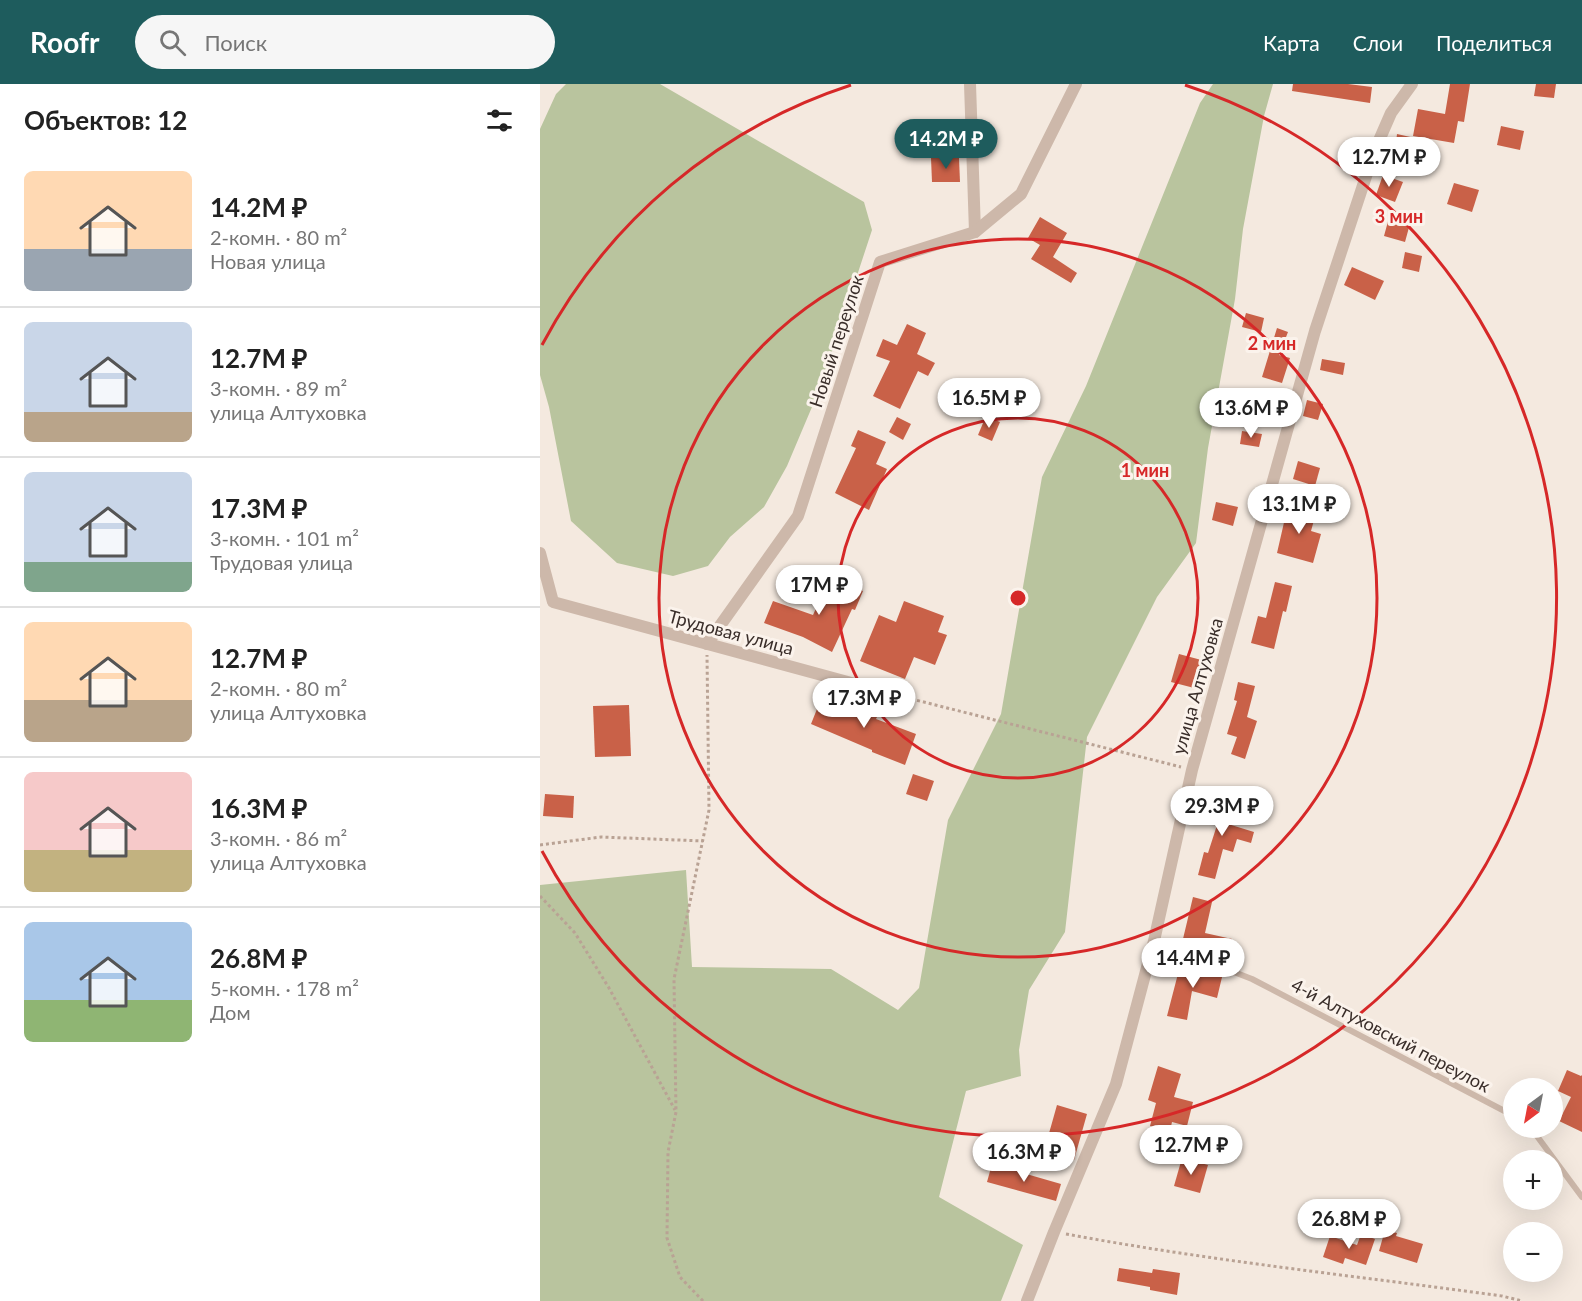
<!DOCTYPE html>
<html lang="ru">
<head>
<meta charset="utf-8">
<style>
	body { margin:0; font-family:Lato,sans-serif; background:#f6f6f6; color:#222; height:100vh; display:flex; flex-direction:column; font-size:22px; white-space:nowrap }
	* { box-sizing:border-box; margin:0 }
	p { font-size:20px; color:#767676 }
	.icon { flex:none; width:33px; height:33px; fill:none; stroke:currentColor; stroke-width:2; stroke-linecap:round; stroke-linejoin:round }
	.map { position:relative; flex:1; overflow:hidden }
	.details { display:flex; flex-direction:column; background:#fff; width:540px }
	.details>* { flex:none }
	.needle { width:39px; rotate:212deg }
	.tools { position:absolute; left:963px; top:994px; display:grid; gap:12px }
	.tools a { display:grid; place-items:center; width:60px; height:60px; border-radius:50%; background:#fff; box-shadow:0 6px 24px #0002; font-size:30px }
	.price { position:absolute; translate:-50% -51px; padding:0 14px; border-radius:21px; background:#fff; color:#222; font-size:20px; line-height:39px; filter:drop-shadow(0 2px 3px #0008) }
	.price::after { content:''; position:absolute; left:50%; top:36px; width:18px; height:14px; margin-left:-9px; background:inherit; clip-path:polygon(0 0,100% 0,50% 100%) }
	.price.on { background:#1e5c5d; color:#fff }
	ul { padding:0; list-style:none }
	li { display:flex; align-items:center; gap:18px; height:150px; padding:0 24px }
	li+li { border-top:2px solid #e0e0e0 }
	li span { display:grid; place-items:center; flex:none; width:168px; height:120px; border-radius:9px; color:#555 }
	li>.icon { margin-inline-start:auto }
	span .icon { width:72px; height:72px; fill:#fffc; stroke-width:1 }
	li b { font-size:26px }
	h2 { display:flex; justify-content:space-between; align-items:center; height:72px; padding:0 24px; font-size:26px }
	header { display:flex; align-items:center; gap:36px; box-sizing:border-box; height:84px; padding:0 30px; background:#1e5c5d; color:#fff }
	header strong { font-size:28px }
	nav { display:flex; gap:33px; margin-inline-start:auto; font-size:21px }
	.search { width:420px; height:54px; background:#f6f6f6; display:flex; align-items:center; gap:15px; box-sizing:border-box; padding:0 21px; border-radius:33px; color:#767676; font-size:22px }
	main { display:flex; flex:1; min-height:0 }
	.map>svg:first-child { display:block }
	.green { fill:#b9c49e }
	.building { fill:#c96148 }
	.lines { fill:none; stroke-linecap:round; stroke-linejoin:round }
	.path { stroke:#b9a294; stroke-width:3; stroke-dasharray:3 3; stroke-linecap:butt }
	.lane { stroke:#cdb8aa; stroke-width:6 }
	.street { stroke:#cdb8aa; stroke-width:12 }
	.ring { fill:none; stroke:#d62828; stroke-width:3 }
	.labels { text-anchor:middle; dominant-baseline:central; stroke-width:6; stroke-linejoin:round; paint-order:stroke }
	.street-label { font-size:18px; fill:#3a2e2a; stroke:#fbf3ec }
	.centre { fill:#d62828; stroke:#fbf3ec; stroke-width:3 }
	.ring-label { font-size:18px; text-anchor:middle; font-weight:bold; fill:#d62828; stroke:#fbf3ec; stroke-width:6; stroke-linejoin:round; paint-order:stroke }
</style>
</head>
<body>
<header>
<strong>Roofr</strong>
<div class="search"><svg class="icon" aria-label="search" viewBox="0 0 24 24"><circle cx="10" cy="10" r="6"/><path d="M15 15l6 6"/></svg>Поиск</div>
<nav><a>Карта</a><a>Слои</a><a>Поделиться</a></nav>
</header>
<main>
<section class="details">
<h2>Объектов: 12<svg class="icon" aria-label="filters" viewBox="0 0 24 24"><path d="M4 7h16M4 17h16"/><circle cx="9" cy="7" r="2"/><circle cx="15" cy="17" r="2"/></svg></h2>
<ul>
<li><span style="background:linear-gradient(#ffd9b3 65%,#9aa5b1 0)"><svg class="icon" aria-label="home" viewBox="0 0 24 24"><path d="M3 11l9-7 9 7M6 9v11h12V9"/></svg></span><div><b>14.2M ₽</b><p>2-комн. · 80 m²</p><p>Новая улица</p></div></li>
<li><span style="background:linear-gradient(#c9d6e8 75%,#b9a48a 0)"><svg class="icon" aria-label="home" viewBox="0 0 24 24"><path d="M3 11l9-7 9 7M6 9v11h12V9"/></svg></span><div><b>12.7M ₽</b><p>3-комн. · 89 m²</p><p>улица Алтуховка</p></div></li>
<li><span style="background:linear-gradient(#c9d6e8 75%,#7fa58c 0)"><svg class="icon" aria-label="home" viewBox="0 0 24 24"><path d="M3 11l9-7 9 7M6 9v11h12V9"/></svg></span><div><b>17.3M ₽</b><p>3-комн. · 101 m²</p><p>Трудовая улица</p></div></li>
<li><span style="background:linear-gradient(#ffd9b3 65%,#b9a48a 0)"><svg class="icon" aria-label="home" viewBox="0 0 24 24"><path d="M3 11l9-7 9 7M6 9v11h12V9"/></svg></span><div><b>12.7M ₽</b><p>2-комн. · 80 m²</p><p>улица Алтуховка</p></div></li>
<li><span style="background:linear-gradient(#f6c9c9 65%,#c2b280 0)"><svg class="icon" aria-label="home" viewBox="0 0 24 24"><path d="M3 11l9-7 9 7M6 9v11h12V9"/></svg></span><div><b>16.3M ₽</b><p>3-комн. · 86 m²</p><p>улица Алтуховка</p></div></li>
<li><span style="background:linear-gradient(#a9c7e8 65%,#8fb573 0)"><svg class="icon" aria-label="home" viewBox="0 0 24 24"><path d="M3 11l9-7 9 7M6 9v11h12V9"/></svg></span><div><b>26.8M ₽</b><p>5-комн. · 178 m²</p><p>Дом</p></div></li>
</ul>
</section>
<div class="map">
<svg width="1042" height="1217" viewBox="0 0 1042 1217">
	<rect width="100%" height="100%" fill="#f4e9df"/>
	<g class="green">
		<polygon points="26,0 120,0 324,118 332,146 280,304 247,382 224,423 190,453 168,482 133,492 77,479 31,437 9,323 0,291 0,45 16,10"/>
		<polygon points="673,0 733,0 724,32 703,145 695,215 668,364 656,459 617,513 547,653 525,848 489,906 479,966 481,992 426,1007 399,1113 483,1161 461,1217 0,1217 0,801 146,786 152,883 291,885 358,926 379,904 408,736 461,630 502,393 546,302 660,19"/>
	</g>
	<g class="building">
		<polygon points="753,0 808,0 832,3 830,19 752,7"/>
		<polygon points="910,0 930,0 924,38 918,37 914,59 873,52 878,25 905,30"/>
		<polygon points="996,0 1016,0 1014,14 994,12"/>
		<polygon points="961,42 984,47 980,66 957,61"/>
		<polygon points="857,50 875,54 873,68 855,65"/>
		<polygon points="391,74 419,74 420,98 392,98"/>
		<polygon points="843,91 863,98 855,118 836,111"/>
		<polygon points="914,99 939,106 932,128 907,120"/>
		<polygon points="850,130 871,136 865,158 844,152"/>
		<polygon points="500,133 527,149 513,173 537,189 531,199 491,175 500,161 488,154"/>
		<polygon points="865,168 882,172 879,188 862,184"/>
		<polygon points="812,183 844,197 835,216 804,201"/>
		<polygon points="706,229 724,234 721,248 702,243"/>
		<polygon points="367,240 386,249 377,270 395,279 388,292 378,287 360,325 333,312 350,277 336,272 343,255 357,261"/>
		<polygon points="737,244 748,248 739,271 750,274 742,299 722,293"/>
		<polygon points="782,275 805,279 803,291 780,286"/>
		<polygon points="767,316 783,320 778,336 763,332"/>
		<polygon points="446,332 460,338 452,357 438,351"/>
		<polygon points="357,333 371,340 363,356 349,348"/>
		<polygon points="318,346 346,358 336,380 347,385 329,426 295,409 316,364 311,362"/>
		<polygon points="702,347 722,350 719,363 700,360"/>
		<polygon points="758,377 780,384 775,402 753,395"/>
		<polygon points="676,418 698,423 693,442 672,436"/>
		<polygon points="748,421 776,429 771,447 781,450 773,479 737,469"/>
		<polygon points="292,494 323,507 315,526 312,525 292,568 263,553 224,539 233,517 273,531 278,520 280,521"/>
		<polygon points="735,498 752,502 746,528 743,527 734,565 711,559 718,532 726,534"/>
		<polygon points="364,517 404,532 398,548 407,551 395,581 374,573 365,595 320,577 339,531 356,538"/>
		<polygon points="639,570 665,577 658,605 631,598"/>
		<polygon points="698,598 715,602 707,633 717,637 705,675 691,670 697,653 687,650 697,617 694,616"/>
		<polygon points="283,610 338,631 336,635 376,650 365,681 332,668 332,666 271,640"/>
		<polygon points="89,621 91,672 55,673 53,622"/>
		<polygon points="373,690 394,697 387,717 366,710"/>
		<polygon points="5,710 34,712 33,734 3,732"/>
		<polygon points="677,711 694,715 688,740 714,748 711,759 697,755 693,768 683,765 675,795 658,791 664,768 668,769 678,738 671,736"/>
		<polygon points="653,813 672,818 665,849 692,855 686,879 664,871 665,864 642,859"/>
		<polygon points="661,881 683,889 677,914 652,907 647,936 627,932 640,882 660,886"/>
		<polygon points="618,982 641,990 634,1013 653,1018 647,1042 632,1038 630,1047 610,1042 616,1019 608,1016"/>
		<polygon points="1027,986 1041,992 1042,991 1042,1048 1019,1037 1031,1013 1018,1007"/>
		<polygon points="517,1021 547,1030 534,1076 504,1067"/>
		<polygon points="642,1074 668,1081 660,1109 634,1102"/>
		<polygon points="452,1080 521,1100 516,1117 447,1098"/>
		<polygon points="845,1146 857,1149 856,1152 883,1160 877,1179 839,1167"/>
		<polygon points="821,1150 835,1155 826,1181 805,1174 803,1180 783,1173 790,1152 817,1161"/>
		<polygon points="579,1184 612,1189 613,1185 640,1189 637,1211 610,1206 610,1203 577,1197"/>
	</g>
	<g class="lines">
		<g class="path">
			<polyline points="348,609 641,683"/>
			<polyline points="0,761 61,753 163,757"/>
			<polyline points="0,812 35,849 69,904 135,1026"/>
			<path d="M526,1150c145,27 291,42 436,62l20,5"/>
			<polyline points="163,1217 140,1193 127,1154 128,1068 136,1028 134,895 169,726 167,571"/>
		</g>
		<g class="lane">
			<polyline points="614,857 712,895 974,1032"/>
			<polyline points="991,1044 1042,1113"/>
		</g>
		<g class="street">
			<polyline points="430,0 435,148"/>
			<polyline points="0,469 13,518 337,606"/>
			<polyline points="167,560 258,432 340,178 435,148 481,110 536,0"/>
			<polyline points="487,1217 514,1148 576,1000 614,857 652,686 775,247 834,68 851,29 872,0"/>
		</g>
	</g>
	<g class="ring">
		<circle cx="478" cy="514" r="180"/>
		<circle cx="478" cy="514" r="359"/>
		<path d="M2 261A539 539 0 0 1 311 1M645 1A539 539 0 1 1 2 767"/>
	</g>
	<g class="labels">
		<g class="street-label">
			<text transform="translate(296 257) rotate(-72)">Новый переулок</text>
			<text transform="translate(191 548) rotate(15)">Трудовая улица</text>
			<text transform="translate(657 602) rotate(-74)">улица Алтуховка</text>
			<text transform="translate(851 951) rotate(28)">4-й Алтуховский переулок</text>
		</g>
	</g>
	<circle cx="478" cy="514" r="9" class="centre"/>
	<g class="ring-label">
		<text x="859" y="139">3 мин</text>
		<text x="732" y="266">2 мин</text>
		<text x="605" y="393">1 мин</text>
	</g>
</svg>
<div class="tools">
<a><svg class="needle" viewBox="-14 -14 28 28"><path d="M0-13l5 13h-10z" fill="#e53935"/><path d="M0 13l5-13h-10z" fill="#767676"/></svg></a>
<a>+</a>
<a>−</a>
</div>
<b class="price on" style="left:406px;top:86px">14.2M ₽</b>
<b class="price" style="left:849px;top:104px">12.7M ₽</b>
<b class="price" style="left:449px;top:345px">16.5M ₽</b>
<b class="price" style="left:711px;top:355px">13.6M ₽</b>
<b class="price" style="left:759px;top:451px">13.1M ₽</b>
<b class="price" style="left:279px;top:532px">17M ₽</b>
<b class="price" style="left:324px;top:645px">17.3M ₽</b>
<b class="price" style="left:682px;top:753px">29.3M ₽</b>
<b class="price" style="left:653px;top:905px">14.4M ₽</b>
<b class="price" style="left:651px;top:1092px">12.7M ₽</b>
<b class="price" style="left:484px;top:1099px">16.3M ₽</b>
<b class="price" style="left:809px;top:1166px">26.8M ₽</b>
</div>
</main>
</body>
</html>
